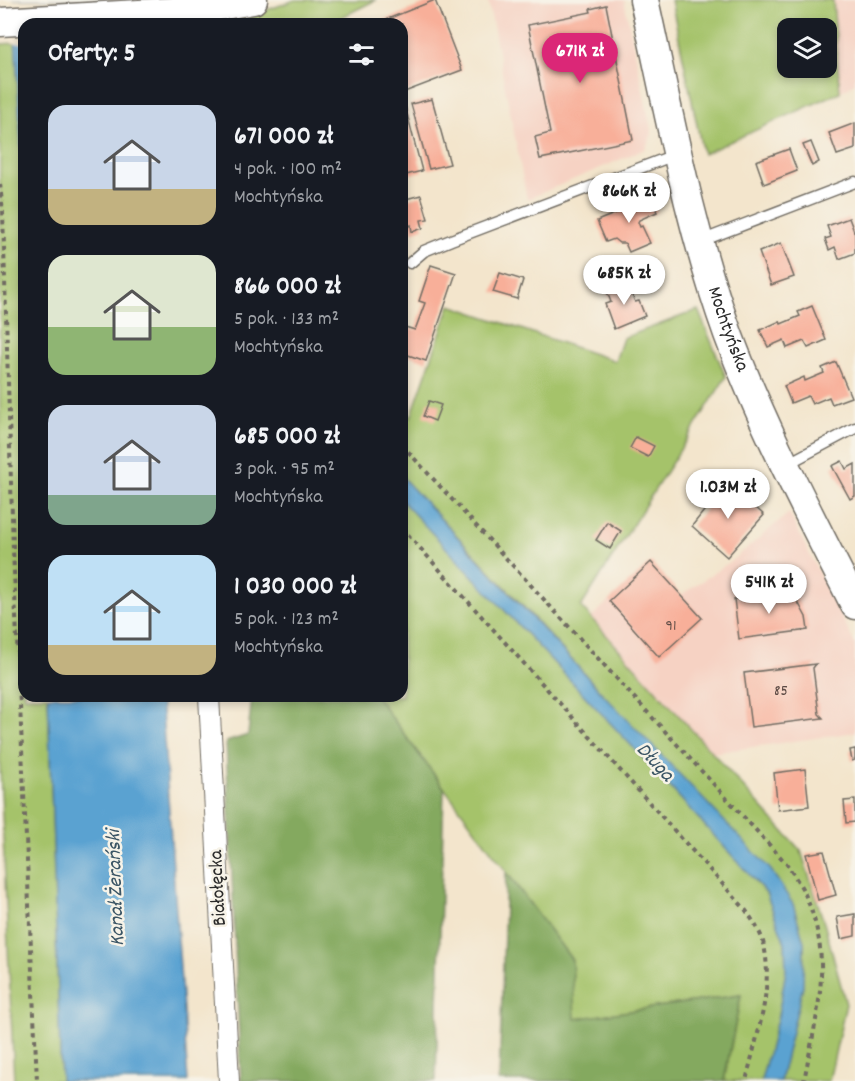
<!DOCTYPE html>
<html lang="pl">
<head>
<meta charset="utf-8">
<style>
	body { margin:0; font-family:Dekko,sans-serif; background:#242831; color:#f1f3f6; height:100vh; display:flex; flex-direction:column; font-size:22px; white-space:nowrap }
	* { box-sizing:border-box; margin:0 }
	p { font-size:20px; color:#9ea1a6 }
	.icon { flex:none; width:33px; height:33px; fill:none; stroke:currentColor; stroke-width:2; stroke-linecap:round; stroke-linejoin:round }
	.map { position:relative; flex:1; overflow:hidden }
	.sheet { position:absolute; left:18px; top:18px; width:390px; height:684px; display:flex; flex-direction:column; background:#171b24; border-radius:18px; box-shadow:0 3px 9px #0003 }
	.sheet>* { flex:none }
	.buttons { position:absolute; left:777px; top:18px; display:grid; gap:12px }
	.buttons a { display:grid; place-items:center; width:60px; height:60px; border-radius:12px; background:#171b24; box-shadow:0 3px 9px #0003; font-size:30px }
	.price { position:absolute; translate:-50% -51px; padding:0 14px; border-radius:21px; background:#fff; color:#222; font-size:20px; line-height:39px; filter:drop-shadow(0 2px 3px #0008) }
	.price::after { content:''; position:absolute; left:50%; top:36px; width:18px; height:14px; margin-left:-9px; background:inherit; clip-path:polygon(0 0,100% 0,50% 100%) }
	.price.current { background:#db2777; color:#fff }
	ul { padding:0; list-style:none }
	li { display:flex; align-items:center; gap:18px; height:150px; padding:0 30px }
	li span { display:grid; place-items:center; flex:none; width:168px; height:120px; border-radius:18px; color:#555 }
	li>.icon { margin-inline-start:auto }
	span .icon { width:72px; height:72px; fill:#fffc; stroke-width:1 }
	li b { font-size:26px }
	h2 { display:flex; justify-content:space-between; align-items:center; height:72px; padding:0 30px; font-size:26px }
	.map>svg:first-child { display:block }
	.built { fill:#f6d2c3 }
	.green { fill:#a5c36a; stroke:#68774a; stroke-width:1.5; fill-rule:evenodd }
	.forest { fill:#84a95e; stroke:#586a44; stroke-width:1.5 }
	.water { fill:#5aa2d1; stroke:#42667e; stroke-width:1.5 }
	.pier { fill:#f3e5cc }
	.building { fill:#f8af99 }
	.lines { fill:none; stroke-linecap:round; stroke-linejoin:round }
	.lane-casing { stroke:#716c63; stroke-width:13 }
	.street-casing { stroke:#716c63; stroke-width:22 }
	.secondary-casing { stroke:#716c63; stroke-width:31 }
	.path { stroke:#716c63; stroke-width:4; stroke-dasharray:4.5 4.5; stroke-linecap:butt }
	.lane { stroke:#fff; stroke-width:10 }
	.street { stroke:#fff; stroke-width:20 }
	.secondary { stroke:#fff; stroke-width:28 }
	.labels { text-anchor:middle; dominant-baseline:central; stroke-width:5; stroke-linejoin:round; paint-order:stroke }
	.number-label { font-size:16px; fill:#5e4c46 }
	.street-label { font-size:20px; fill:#2b2b2b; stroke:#f7f3e8 }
	.water-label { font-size:21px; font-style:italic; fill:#3b5565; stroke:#f7f3e8 }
</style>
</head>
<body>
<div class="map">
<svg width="855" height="1081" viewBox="0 0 855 1081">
	<rect width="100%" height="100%" fill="#f7f3e8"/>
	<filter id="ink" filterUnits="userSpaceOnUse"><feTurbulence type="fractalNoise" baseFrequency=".0167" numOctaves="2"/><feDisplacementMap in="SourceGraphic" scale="12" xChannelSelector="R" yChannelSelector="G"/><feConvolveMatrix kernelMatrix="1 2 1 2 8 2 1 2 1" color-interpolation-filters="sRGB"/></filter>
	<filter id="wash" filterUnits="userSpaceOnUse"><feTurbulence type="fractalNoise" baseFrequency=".008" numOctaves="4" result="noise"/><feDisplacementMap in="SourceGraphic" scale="24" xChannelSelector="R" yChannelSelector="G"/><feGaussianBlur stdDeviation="1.35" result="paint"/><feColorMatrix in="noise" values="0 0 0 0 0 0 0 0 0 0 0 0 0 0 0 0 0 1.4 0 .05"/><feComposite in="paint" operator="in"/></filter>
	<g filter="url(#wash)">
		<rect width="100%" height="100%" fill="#f3e5cc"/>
		<g class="built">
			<polygon points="488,0 624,0 652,134 645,149 527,199"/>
			<polygon points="833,0 855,0 855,83 840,92"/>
			<polygon points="789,513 855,644 855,732 712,753 591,618 628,583 658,615 681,595 733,560"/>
		</g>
		<g class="green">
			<polygon points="295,0 376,0 328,24 209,24 261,12"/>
			<path d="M671,0h162l7,92 -137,62zM788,28h38v40h-38z"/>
			<polygon points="16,43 24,197 24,696 48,696 61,1081 14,1081 0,767 0,44"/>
			<polygon points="450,305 615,361 623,338 698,310 726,377 581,607 801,851 825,926 846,1004 829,1081 780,1081 803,986 804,942 793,904 525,608 402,477 402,409 411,417"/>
			<polygon points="402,501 660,776 766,893 785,943 786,971 778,1016 761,1081 724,1081 741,995 574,1019 572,960 376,696 402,696"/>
		</g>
		<g class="forest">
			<polygon points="252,696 376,696 444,788 436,1081 241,1081 226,742 248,735"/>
			<polygon points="506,872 572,960 575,1019 741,995 724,1081 499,1081"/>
		</g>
		<g class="water">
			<polygon points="13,0 123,0 24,24 24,197"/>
			<polygon points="402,477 602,693 771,870 793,904 804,942 803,986 780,1081 761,1081 778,1016 786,971 785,943 766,893 660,776 402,501"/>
			<polygon points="48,696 161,696 188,1081 61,1081"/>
		</g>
		<polygon class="pier" points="10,0 126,0 128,24 24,24 24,43 13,43"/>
		<g id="blocks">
			<g class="building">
				<polygon points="435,0 462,70 402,93 402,24 375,24"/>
				<polygon points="606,5 633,140 540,159 535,137 550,133 528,25 591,12 590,9"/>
				<polygon points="432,99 450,164 429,169 411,104"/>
				<polygon points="405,106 422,171 402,176 402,107"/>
				<polygon points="855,123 855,149 837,155 829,133"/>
				<polygon points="811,142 819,162 812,166 803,145"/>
				<polygon points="789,149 797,171 764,184 756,161"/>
				<polygon points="649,193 657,212 639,220 638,222 640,227 642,226 650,243 629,252 625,243 619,243 614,239 606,242 597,221 631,207 629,202"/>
				<polygon points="421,195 428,219 421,220 423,228 412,232 411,225 402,228 402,200"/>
				<polygon points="849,218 855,234 855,253 839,259 835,247 829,250 825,239 831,237 827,226"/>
				<polygon points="781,243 794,277 771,285 759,252"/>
				<polygon points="431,265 456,273 426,361 402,353 402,326 415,330 425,303 419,301"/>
				<polygon points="500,273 523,280 517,299 493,292"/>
				<polygon points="631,282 636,293 632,295 635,302 639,301 645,316 614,329 605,304 611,302 607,292"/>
				<polygon points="812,306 826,340 808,348 804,341 787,348 784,340 768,347 760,330 780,321 781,324 800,316 798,312"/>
				<polygon points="836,362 851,397 832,404 829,397 812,404 808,396 791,403 784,386 804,377 805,381 824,373 822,368"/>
				<polygon points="429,401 441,405 435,421 423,416"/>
				<polygon points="636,437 654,446 648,457 630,448"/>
				<polygon points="842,461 846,469 855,464 855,496 850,499 832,466"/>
				<polygon points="727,482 764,515 727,557 692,526"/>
				<polygon points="607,522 621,531 610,549 596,540"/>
				<polygon points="651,562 702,618 659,657 609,601"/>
				<polygon points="792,591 806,617 808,630 739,639 734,599"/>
				<polygon points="816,664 813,668 819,714 823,718 751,727 744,673"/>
				<polygon points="855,749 855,760 852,761 850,750"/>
				<polygon points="805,769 809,806 778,810 774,773"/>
				<polygon points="855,800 855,822 846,823 844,801"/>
				<polygon points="824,851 836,895 818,900 806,854"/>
				<polygon points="855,914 855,936 841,939 837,917"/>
			</g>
		</g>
	</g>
	<g filter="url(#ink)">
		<use href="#blocks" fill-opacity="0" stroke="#716c63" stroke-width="1.5"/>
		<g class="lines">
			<g class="lane-casing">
				<g id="lane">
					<polyline points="701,241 855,182"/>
					<polyline points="410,263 424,251 451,240 677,154"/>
					<polyline points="785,465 855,428"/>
				</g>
			</g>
			<g class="street-casing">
				<polyline id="street" points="209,696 229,1081"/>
			</g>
			<g class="secondary-casing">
				<g id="secondary">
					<path id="s1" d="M644,0c25,112 45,226 84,334 35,94 82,182 127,271"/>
					<polyline points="0,22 191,11 253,0"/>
				</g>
			</g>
			<g class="path">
				<polyline points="0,184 3,213 13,550 37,1081"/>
				<path d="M402,445l384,418c7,11 16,23 21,36 27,64 9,117 -3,182"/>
				<path d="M402,528l343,381c6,9 13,19 17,29 14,46 -6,98 -16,143"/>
			</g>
			<use href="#lane" class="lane"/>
			<use href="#street" class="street"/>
			<use href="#secondary" class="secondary"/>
		</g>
	</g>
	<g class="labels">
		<g class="number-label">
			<text x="671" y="626">91</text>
			<text x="781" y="691">85</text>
		</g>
		<g class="street-label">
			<text stroke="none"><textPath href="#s1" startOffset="340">Mochtyńska</textPath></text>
			<text transform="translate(219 888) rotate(-93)">Białołęcka</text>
		</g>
		<g class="water-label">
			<text transform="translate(654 763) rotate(47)">Długa</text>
			<text transform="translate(117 888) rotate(-92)">Kanał Żerański</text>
		</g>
	</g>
</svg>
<div class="buttons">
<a><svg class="icon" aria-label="layers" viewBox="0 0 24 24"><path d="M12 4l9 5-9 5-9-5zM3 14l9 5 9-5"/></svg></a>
</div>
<b class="price current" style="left:580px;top:84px">671K zł</b>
<b class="price" style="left:629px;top:224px">866K zł</b>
<b class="price" style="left:624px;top:306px">685K zł</b>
<b class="price" style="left:728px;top:520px">1.03M zł</b>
<b class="price" style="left:769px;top:615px">541K zł</b>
<section class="sheet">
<h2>Oferty: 5<svg class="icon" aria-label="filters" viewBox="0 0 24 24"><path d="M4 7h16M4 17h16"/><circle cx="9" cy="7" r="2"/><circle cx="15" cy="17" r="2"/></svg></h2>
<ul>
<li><span style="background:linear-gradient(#c9d6e8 70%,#c2b280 0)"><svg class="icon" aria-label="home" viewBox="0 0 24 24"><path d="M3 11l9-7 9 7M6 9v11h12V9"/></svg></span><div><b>671 000 zł</b><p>4 pok. · 100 m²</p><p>Mochtyńska</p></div></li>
<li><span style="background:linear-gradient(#dfe7d0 60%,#8fb573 0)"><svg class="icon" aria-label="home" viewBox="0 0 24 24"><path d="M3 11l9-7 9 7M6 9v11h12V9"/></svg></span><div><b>866 000 zł</b><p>5 pok. · 133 m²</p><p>Mochtyńska</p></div></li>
<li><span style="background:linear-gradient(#c9d6e8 75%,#7fa58c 0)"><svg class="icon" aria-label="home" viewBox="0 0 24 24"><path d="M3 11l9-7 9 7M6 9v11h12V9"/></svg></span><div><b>685 000 zł</b><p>3 pok. · 95 m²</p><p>Mochtyńska</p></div></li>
<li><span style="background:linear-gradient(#bfe0f5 75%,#c2b280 0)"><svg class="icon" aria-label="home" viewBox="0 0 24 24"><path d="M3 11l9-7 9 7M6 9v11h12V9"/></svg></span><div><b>1 030 000 zł</b><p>5 pok. · 123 m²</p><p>Mochtyńska</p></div></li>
</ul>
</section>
</div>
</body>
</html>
